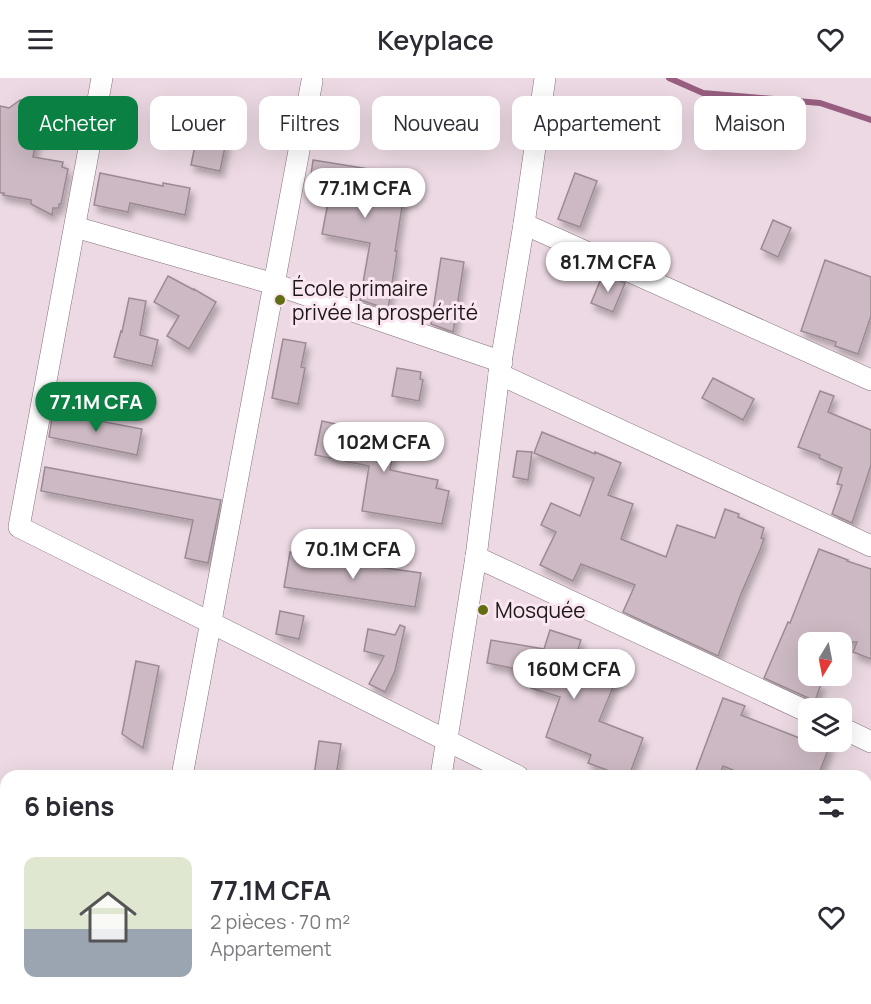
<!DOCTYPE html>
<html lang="fr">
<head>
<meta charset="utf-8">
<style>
	body { margin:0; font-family:Manrope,sans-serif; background:#f2f2f3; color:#2b2b33; height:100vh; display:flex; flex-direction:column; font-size:22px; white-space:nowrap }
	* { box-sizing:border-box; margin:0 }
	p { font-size:20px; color:#7c7c81 }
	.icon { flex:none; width:33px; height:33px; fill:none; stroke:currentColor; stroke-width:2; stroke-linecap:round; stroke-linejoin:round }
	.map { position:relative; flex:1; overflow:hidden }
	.side { position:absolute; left:0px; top:692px; width:872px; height:236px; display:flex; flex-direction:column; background:#fff; border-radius:18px 18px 0 0; box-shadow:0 6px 24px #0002 }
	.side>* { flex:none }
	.top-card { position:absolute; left:18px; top:18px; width:836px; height:54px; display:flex; gap:12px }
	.needle { width:39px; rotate:190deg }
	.controls { position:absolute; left:798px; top:554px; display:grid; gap:12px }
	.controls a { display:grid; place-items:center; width:54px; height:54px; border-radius:12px; background:#fff; box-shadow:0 6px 24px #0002; font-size:30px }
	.price { position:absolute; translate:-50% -51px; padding:0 14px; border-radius:21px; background:#fff; color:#222; font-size:20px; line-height:39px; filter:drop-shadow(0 2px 3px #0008) }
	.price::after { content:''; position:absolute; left:50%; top:36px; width:18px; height:14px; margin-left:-9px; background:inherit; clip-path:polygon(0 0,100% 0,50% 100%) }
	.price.selected { background:#0b8043; color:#fff }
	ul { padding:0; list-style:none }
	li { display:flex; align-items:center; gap:18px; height:150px; padding:0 24px }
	li span { display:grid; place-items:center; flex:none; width:168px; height:120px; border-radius:12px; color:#555 }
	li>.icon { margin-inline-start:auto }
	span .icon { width:72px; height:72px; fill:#fffc; stroke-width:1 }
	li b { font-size:26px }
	h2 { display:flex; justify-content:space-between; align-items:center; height:72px; padding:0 24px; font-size:26px }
	.pill { padding:0 21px; border-radius:12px; background:#fff; box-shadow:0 6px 24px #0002; font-size:21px; line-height:54px }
	.pill.selected { background:#0b8043; color:#fff }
	header { display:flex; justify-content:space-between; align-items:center; height:78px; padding:0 24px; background:#fff; font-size:27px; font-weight:600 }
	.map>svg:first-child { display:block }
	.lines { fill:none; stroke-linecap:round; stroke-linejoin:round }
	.stream { stroke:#975e7f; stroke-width:6 }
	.building { fill:#ccb9c3; stroke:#9b8a93; stroke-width:1.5; filter:url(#shadow) }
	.minor-casing { stroke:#817079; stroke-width:22 }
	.minor { stroke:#fff; stroke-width:21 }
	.poi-dot { fill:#626c13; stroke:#f9e6f0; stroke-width:2 }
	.labels { text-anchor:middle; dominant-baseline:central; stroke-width:6; stroke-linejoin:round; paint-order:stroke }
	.poi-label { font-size:21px; fill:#1d171a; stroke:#f9e6f0; text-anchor:start }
</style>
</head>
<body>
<header><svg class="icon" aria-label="menu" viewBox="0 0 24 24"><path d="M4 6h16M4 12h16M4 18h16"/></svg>Keyplace<svg class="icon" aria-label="heart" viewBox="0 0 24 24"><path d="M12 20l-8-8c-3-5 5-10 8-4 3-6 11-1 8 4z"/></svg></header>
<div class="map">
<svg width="871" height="926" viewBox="0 0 871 926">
	<defs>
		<filter id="shadow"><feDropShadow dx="3.5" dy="6" stdDeviation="3" flood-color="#0004"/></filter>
	</defs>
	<rect width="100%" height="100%" fill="#ecd9e3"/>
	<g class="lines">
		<g class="stream">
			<polyline points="669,0 703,15 820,25 871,42"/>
			<polyline points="0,822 1,827 0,840"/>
		</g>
	</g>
	<g class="building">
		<polygon points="20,22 39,25 39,31 42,32 33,79 63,84 62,89 68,91 61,126 59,126 59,130 53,130 52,137 31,126 31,122 3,117 4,115 0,115 0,28 9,30"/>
		<polygon points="197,58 226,64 220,93 191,87"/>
		<polygon points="313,82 407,97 395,173 397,173 388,231 360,222 370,165 322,156 331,109 310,105"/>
		<polygon points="100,95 163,108 163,105 190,110 185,137 130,125 128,134 94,127"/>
		<polygon points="575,95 597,103 580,149 558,141"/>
		<polygon points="773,142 791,150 778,179 761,171"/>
		<polygon points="441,180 464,184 453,254 431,246"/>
		<polygon points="825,182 871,199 871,238 858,276 835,268 836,264 801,253"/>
		<polygon points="603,196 625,205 613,234 591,225"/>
		<polygon points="168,198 194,212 194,211 216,224 189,271 167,258 179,238 154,224"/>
		<polygon points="129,220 146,223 140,257 158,262 152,288 114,279 121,253 122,254"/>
		<polygon points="283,261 306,265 301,289 305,290 298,326 272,320"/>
		<polygon points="397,290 421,294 420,301 423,302 419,323 392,318"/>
		<polygon points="713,300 754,321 743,342 702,320"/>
		<polygon points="820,313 834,318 828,334 871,352 871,387 852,445 832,436 842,407 837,406 842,390 819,380 820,377 798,369"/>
		<polygon points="53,334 142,351 137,377 49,359"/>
		<polygon points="322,343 368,353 369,347 398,352 390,392 438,402 436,410 449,413 442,446 362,433 369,388 315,377"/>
		<polygon points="542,354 595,376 595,374 621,385 608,417 633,426 621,461 666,479 677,447 715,460 725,431 739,436 738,439 764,450 761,460 764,461 760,472 741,516 718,578 623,534 635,507 581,486 573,503 540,487 556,454 541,447 551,425 580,438 594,400 534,375"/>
		<polygon points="517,373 532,374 528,402 513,399"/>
		<polygon points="45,389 221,422 208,485 185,480 193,442 41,413"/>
		<polygon points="819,471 848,482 847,483 871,491 871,581 853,574 857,564 808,564 808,602 821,606 815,623 764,600 788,544 790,545"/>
		<polygon points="290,474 314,480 421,495 415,529 284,509"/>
		<polygon points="280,533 304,538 299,561 276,556"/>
		<polygon points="400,547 405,549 395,593 385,614 369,606 384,578 364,573 368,551 395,557"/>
		<polygon points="550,552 581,562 575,580 618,597 599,643 643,660 629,698 605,698 607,692 588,685 591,677 546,659 560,619 531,610 536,595 487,585 491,562 544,571"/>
		<polygon points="136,583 159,588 143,670 122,656"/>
		<polygon points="723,620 745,628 741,637 802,661 804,656 808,658 808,663 821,663 830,667 818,698 748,698 723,688 719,698 694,698"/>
		<polygon points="319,663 341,666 336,698 314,698"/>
	</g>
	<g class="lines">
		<g class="minor-casing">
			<g id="minor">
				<polyline points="102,0 19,449 518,698"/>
				<polyline points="524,146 871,302"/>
				<polyline points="75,149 274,206 502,284"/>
				<polyline points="499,296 871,468"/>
				<polyline points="476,479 808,634"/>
				<polyline points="842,650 871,664"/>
				<polyline points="182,698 312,3"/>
				<polyline points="441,698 476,479 499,296 524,146 545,0"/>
				<polyline points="866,870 871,873"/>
				<polyline points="406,926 406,921"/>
			</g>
		</g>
		<use href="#minor" class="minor"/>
	</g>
	<g class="poi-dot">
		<circle cx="280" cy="222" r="6"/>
		<circle cx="483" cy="532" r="6"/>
	</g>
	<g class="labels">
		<g class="poi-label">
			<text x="292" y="210">École primaire<tspan x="292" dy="24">privée la prospérité</tspan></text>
			<text x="495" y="532">Mosquée</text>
		</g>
	</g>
</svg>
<div class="controls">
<a><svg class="needle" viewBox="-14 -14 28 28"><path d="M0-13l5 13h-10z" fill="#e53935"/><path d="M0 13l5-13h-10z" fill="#7c7c81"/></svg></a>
<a><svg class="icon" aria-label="layers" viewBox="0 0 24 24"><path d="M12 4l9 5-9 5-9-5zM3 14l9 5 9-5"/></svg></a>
</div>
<b class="price" style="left:365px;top:141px">77.1M CFA</b>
<b class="price" style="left:608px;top:215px">81.7M CFA</b>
<b class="price selected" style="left:96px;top:355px">77.1M CFA</b>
<b class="price" style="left:384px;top:395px">102M CFA</b>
<b class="price" style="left:353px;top:502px">70.1M CFA</b>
<b class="price" style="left:574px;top:622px">160M CFA</b>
<div class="top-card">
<a class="pill selected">Acheter</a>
<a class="pill">Louer</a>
<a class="pill">Filtres</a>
<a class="pill">Nouveau</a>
<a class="pill">Appartement</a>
<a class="pill">Maison</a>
</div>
<section class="side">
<h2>6 biens<svg class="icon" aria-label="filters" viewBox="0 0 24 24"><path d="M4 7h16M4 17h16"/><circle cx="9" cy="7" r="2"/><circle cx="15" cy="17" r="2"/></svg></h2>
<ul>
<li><span style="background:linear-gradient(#dfe7d0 60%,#9aa5b1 0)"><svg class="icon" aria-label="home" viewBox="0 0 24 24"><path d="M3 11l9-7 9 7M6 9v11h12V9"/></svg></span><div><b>77.1M CFA</b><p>2 pièces · 70 m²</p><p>Appartement</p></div><svg class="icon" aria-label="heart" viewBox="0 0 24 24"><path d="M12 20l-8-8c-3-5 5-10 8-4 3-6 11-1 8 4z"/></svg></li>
</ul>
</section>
</div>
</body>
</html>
